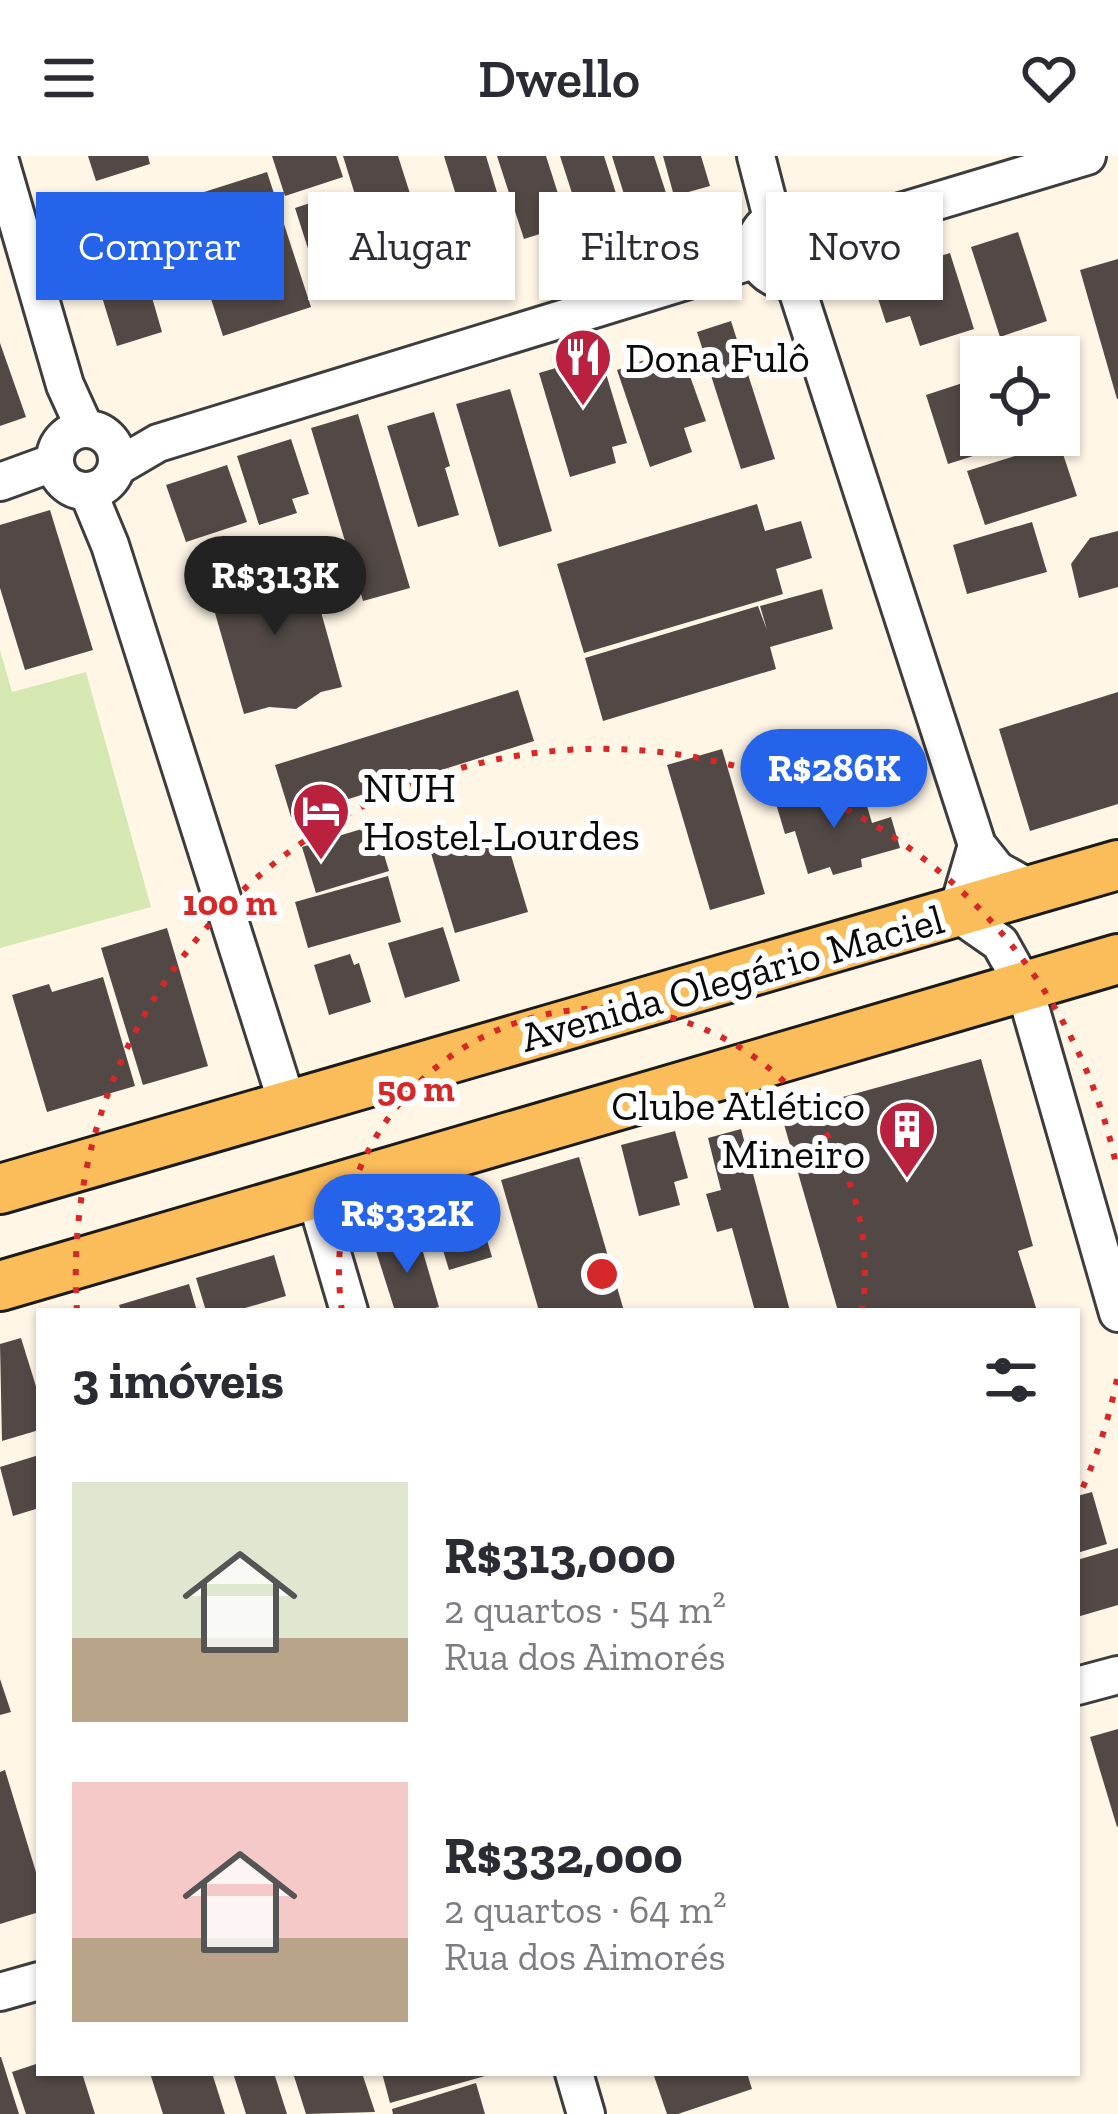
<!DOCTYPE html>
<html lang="pt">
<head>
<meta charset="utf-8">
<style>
	body { margin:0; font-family:"Zilla Slab",serif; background:#f2f2f3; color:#2b2b33; height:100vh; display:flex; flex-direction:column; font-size:45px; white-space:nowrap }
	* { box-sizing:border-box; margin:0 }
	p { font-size:39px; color:#7c7c81 }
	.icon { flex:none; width:66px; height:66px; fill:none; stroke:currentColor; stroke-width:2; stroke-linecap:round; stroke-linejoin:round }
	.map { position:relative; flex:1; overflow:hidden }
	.sheet { position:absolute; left:36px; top:1152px; width:1044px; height:768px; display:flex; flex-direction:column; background:#fff; border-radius:0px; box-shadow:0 3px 9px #0004 }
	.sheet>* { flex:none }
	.hud { position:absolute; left:36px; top:36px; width:1047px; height:108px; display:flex; gap:24px }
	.controls { position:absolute; left:960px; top:180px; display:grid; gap:24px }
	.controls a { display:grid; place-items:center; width:120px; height:120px; border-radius:0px; background:#fff; box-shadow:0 3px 9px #0004; font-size:60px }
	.price { position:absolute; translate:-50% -102px; padding:0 27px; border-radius:42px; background:#2563eb; color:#fff; font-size:39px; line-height:78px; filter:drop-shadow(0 3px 6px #0008) }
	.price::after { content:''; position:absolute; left:50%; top:72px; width:36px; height:27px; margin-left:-18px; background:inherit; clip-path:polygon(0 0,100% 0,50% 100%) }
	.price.current { background:#222; color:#fff }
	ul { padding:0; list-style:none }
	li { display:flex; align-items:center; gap:36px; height:300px; padding:0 36px }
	li span { display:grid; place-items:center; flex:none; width:336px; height:240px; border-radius:0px; color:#555 }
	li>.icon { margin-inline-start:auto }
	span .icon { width:144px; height:144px; fill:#fffc; stroke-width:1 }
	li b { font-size:51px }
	h2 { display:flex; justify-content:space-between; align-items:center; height:144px; padding:0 36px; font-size:51px }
	.tag { padding:0 42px; border-radius:0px; background:#fff; box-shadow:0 3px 9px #0004; font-size:42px; line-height:108px }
	.tag.current { background:#2563eb; color:#fff }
	header { display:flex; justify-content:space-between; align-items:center; height:156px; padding:0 36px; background:#fff; font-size:54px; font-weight:600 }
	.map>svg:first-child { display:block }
	.green { fill:#d6e8b1 }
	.building { fill:#524946 }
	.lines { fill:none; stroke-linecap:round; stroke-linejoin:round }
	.minor-casing { stroke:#3d3d3d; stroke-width:42 }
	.major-casing { stroke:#1b1b1b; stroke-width:54 }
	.minor { stroke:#fff; stroke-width:36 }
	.major { stroke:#fbbc5a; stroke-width:48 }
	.ring { fill:none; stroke:#d62828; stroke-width:6; stroke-dasharray:6 12 }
	.labels { text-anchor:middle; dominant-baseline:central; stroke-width:12; stroke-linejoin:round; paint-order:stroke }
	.poi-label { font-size:42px; fill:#0a0a0a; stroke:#fff; text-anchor:start }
	.street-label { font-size:42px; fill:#0a0a0a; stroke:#fff }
	.centre { fill:#d62828; stroke:#fff; stroke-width:6 }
	.ring-label { font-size:36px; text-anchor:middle; font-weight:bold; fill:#d62828; stroke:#fff; stroke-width:12; stroke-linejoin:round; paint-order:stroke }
</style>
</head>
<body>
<header><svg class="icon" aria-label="menu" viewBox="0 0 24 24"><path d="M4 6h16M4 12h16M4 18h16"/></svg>Dwello<svg class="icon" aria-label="heart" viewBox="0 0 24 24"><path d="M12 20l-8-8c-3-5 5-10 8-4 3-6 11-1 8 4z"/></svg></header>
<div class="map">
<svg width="1118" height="1958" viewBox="0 0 1118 1958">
	<rect width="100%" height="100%" fill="#fff6e6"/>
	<polygon class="green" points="0,494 12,536 86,516 151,751 0,792"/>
	<g class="building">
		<polygon points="88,0 148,0 150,8 96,25"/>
		<polygon points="272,0 336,0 343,21 285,40"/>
		<polygon points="343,0 398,0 421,72 370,87"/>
		<polygon points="444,0 486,0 512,86 474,98"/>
		<polygon points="497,0 546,0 568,69 524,83"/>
		<polygon points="560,0 604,0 621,53 581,65"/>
		<polygon points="612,0 654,0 667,40 628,51"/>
		<polygon points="663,0 701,0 710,30 674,40"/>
		<polygon points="267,16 311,151 223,180 179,44"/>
		<polygon points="325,42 339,83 352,78 364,113 319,127 295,52"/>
		<polygon points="131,75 140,103 150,100 160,135 151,138 162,176 117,190 86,89"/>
		<polygon points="1018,76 1047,165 1000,181 971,91"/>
		<polygon points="950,97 974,173 920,190 910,160 886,167 871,121"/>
		<polygon points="1118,103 1118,243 1117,243 1080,114"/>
		<polygon points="731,165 775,303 741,313 697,176"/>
		<polygon points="0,187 26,261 0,270"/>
		<polygon points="658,199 664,217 686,209 706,265 684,272 692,296 650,311 617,214"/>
		<polygon points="579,205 582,218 604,211 627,287 612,291 616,307 570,321 539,217"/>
		<polygon points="981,221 981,279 1036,280 948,308 926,239"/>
		<polygon points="510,233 552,375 499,391 456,248"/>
		<polygon points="434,256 450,310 445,312 459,359 418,371 387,270"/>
		<polygon points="358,258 410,432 363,445 311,272"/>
		<polygon points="291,283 309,338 292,343 297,357 259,369 237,300"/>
		<polygon points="1059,286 1077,340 985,369 967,315"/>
		<polygon points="227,309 247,366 186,386 166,329"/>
		<polygon points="757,348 765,375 801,365 812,402 776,413 783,438 584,497 557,408"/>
		<polygon points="50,354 93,494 25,514 0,432 0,369"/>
		<polygon points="1032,366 1047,416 967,438 953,389"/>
		<polygon points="1118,375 1118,431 1079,442 1071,408 1090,382"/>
		<polygon points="307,406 342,531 321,536 296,553 269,551 244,558 209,436 223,432 254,411 288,411"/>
		<polygon points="822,433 833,473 770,491 776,513 603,565 585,502 758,450 767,474 760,450"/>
		<polygon points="518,534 534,585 291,661 275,609"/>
		<polygon points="1118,536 1118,648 1030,675 999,573"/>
		<polygon points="722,593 765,738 710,754 667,609"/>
		<polygon points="818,628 825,652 864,640 872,667 891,661 900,692 861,703 862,711 833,719 830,711 808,718 795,675 785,678 774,641"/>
		<polygon points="375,669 389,715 316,737 302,691"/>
		<polygon points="504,676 528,756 455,777 431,697"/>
		<polygon points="388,720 401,766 308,792 295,746"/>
		<polygon points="443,771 460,825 405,842 388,787"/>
		<polygon points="167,772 208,910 143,929 101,792"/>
		<polygon points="350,798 354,809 359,807 371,846 329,859 314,809"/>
		<polygon points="103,821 135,930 47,956 12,839 49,828 52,836"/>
		<polygon points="981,903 1033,1090 1018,1095 1037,1155 838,1155 781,958"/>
		<polygon points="741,973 790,1155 755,1155 732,1072 717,1076 706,1038 721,1034 708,982"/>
		<polygon points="675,975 688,1022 674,1026 680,1049 639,1060 621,989"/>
		<polygon points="579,1001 624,1155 539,1155 501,1024"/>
		<polygon points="447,1045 450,1054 476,1047 492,1101 449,1114 430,1051"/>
		<polygon points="418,1079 439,1151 425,1155 395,1155 375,1092"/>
		<polygon points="274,1099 286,1140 235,1155 206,1155 196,1122"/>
		<polygon points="189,1128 197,1155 121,1155 119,1149"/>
		<polygon points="21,1182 39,1240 39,1274 2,1285 0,1188"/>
		<polygon points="39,1299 39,1352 13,1360 0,1311"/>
		<polygon points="1092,1336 1107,1388 1077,1397 1077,1340"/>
		<polygon points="1118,1392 1118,1449 1077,1461 1077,1404"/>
		<polygon points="0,1523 11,1556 0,1559"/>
		<polygon points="1118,1573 1118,1670 1117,1671 1090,1581"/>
		<polygon points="5,1614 39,1726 39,1756 0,1768 0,1616"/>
		<polygon points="0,1901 1,1901 19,1958 0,1958"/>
		<polygon points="39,1907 39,1917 82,1917 95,1958 26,1958 12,1916"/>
		<polygon points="150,1917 212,1917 225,1958 163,1958"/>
		<polygon points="233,1917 274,1917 287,1958 246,1958"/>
		<polygon points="293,1917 362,1917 375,1956 306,1958"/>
		<polygon points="382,1917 492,1917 492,1918 390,1947"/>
		<polygon points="653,1917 747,1917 752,1933 678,1958 667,1958"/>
		<polygon points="476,1927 485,1958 393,1958 392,1953"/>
	</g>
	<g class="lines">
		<g class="minor-casing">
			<g id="minor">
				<polyline points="756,0 772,62"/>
				<polyline points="0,5 65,229 85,273"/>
				<circle cx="787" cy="92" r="32"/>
				<polyline points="817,81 1087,0"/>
				<polyline points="794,124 977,689 997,714 1033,734"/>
				<circle cx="86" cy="304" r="31"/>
				<polyline points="117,311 158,287 757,103"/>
				<polyline points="0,326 55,306"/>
				<polyline points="88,336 110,389 288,950"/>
				<polyline points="977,689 957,757 1000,787 1024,830 1118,1157"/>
				<polyline points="314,1036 349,1155"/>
				<polyline points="1077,1530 1118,1519"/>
				<polyline points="0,1836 39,1825"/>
				<polyline points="574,1917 586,1958"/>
			</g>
		</g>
		<g class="major-casing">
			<g id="major">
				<polyline points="0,1033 1118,709"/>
				<polyline points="0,1130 1118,803"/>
			</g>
		</g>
		<use href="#minor" class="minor"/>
		<use href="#major" class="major"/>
	</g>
	<g class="ring">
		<path d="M342 1155A263 263 0 1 1 862 1155"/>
		<path d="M1117 1223A526 526 0 0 1 1079 1340M77 1155A526 526 0 0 1 1117 1013"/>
	</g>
	<defs>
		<g id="restaurant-pin" transform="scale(3)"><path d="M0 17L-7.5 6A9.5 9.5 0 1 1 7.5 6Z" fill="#ba213f" stroke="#fff"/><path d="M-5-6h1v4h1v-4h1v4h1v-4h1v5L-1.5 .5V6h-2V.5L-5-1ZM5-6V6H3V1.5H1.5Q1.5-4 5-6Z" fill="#fff"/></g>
		<g id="hotel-pin" transform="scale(3)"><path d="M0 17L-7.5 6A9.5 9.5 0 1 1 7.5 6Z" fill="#ba213f" stroke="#fff"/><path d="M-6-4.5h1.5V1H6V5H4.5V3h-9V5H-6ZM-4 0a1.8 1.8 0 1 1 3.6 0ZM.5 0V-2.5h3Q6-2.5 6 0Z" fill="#fff"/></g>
		<g id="building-pin" transform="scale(3)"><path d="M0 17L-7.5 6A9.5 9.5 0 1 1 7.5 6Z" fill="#ba213f" stroke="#fff"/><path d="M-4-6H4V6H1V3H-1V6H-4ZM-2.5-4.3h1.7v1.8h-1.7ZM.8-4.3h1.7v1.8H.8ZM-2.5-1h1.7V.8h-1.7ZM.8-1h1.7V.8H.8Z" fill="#fff"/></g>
	</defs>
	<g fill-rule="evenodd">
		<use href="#restaurant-pin" x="583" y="201"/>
		<use href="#hotel-pin" x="321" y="655"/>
		<use href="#building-pin" x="907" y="973"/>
	</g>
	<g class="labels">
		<g class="poi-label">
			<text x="625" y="201">Dona Fulô</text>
			<text x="363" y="631">NUH<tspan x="363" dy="48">Hostel-Lourdes</tspan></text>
			<text x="865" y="949" text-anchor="end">Clube Atlético<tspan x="865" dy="48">Mineiro</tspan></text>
		</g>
		<g class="street-label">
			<text transform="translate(732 822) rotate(-16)">Avenida Olegário Maciel</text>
		</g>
	</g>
	<circle cx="602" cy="1118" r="18" class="centre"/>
	<g class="ring-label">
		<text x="230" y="759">100 m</text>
		<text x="416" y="945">50 m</text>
	</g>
</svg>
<div class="controls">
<a><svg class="icon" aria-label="locate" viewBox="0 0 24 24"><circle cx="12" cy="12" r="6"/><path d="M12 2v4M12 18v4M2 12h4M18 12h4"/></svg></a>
</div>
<b class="price current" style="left:275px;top:482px">R$313K</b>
<b class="price" style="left:834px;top:675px">R$286K</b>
<b class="price" style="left:407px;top:1120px">R$332K</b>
<div class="hud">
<a class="tag current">Comprar</a>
<a class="tag">Alugar</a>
<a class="tag">Filtros</a>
<a class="tag">Novo</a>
</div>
<section class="sheet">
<h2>3 imóveis<svg class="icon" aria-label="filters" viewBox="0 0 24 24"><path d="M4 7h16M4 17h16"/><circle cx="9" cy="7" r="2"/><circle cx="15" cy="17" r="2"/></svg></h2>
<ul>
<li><span style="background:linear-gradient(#dfe7d0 65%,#b9a48a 0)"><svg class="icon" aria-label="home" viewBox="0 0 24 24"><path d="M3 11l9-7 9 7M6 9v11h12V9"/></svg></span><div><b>R$313,000</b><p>2 quartos · 54 m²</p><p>Rua dos Aimorés</p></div></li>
<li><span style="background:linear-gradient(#f6c9c9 65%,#b9a48a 0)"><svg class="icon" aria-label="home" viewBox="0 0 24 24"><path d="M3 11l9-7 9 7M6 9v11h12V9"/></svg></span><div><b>R$332,000</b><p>2 quartos · 64 m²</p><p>Rua dos Aimorés</p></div></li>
</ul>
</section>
</div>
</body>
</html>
